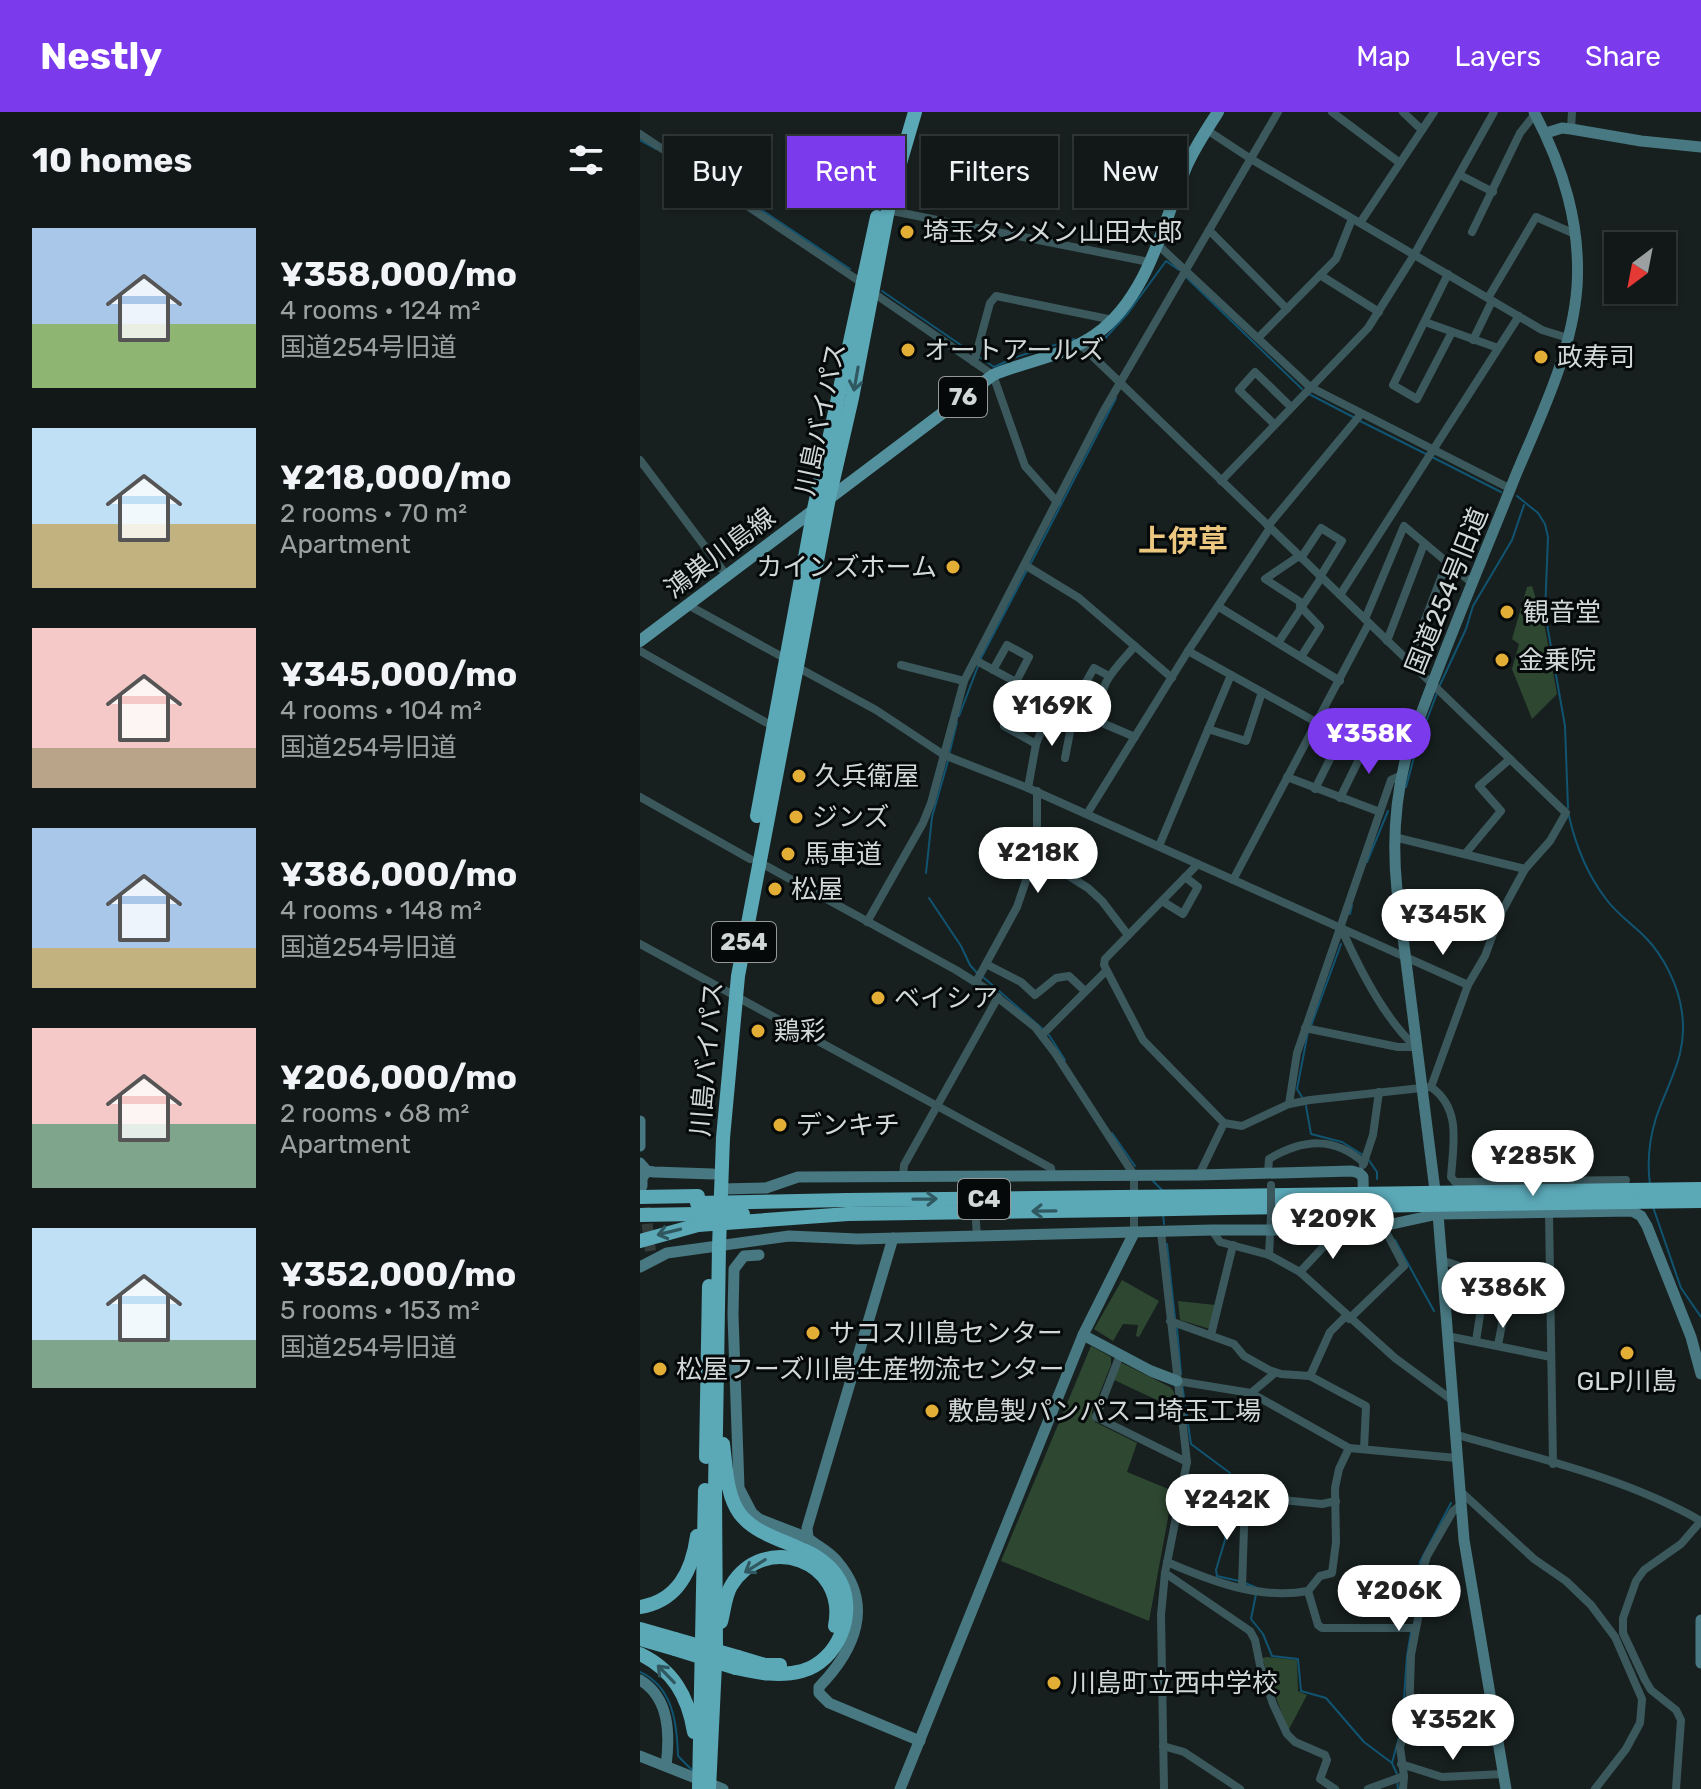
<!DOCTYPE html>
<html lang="en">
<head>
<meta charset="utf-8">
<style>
	body { margin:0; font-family:Rubik,"Noto Sans JP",sans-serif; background:#1e2524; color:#f1f3f6; height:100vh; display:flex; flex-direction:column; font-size:30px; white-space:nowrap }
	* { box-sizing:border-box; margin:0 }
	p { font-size:26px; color:#9ca0a1 }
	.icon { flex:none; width:44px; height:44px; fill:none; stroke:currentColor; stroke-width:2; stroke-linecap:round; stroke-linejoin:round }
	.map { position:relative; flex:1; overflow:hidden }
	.sheet { display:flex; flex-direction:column; background:#111817; width:640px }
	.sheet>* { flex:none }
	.guide { position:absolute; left:24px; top:24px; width:760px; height:72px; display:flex; gap:16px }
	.needle { width:52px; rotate:212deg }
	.tools { position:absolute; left:964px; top:120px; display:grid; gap:16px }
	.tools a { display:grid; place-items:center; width:72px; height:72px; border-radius:0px; background:#111817; box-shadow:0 2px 6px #0004,0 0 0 2px #303736; font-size:40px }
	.price { position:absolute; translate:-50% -68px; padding:0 18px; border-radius:28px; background:#fff; color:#222; font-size:26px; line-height:52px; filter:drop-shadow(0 2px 4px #0008) }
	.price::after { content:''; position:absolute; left:50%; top:48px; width:24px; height:18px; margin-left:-12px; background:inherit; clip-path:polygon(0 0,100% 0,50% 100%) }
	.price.active { background:#7c3aed; color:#fff }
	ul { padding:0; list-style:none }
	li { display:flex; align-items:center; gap:24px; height:200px; padding:0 32px }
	li span { display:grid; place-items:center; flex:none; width:224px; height:160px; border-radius:0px; color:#555 }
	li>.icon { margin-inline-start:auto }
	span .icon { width:96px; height:96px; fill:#fffc; stroke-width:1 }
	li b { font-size:34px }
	h2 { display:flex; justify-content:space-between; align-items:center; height:96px; padding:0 32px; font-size:34px }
	.pill { padding:0 28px; border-radius:0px; background:#111817; box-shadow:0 2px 6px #0004,0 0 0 2px #303736; font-size:28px; line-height:72px }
	.pill.active { background:#7c3aed; color:#fff }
	header { display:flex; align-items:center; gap:48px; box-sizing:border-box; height:112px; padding:0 40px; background:#7c3aed; color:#fff }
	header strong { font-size:38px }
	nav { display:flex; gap:44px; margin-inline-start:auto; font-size:28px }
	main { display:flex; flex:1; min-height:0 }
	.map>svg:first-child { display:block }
	.green { fill:#2e4731 }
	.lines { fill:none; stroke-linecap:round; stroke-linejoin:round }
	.stream { stroke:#115471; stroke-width:2 }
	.secondary-tunnel { stroke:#333c3b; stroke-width:11; stroke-dasharray:11 5.5; stroke-linecap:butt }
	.street { stroke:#3b585d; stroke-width:8 }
	.secondary { stroke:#487881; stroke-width:11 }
	.primary { stroke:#52919d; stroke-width:12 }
	.highway { stroke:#5ba8b7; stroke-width:14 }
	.street-bridge { stroke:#3b585d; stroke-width:8 }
	.highway-bridge { stroke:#5ba8b7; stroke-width:14 }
	.oneway { stroke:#305860 }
	.poi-dot { fill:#e3ae35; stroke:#060909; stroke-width:3 }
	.labels { text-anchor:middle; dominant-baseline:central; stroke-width:6; stroke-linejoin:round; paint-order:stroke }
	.shield { fill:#060909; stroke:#959a99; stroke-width:2 }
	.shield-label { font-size:24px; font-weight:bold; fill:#d2d8d7 }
	.poi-label { font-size:26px; fill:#d2d8d7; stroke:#060909; text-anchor:start }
	.street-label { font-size:26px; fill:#d2d8d7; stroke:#060909 }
	.quarter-label { font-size:30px; font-weight:bold; fill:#ecc77f; stroke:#060909 }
</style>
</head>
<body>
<header>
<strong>Nestly</strong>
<nav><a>Map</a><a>Layers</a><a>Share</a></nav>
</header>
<main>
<section class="sheet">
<h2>10 homes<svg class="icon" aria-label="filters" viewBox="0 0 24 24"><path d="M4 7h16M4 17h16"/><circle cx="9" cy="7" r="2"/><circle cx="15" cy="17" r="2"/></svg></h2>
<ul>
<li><span style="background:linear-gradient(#a9c7e8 60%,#8fb573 0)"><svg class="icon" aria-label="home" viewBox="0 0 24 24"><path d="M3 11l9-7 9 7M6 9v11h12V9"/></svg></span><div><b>¥358,000/mo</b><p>4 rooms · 124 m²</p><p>国道254号旧道</p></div></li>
<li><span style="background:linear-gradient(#bfe0f5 60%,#c2b280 0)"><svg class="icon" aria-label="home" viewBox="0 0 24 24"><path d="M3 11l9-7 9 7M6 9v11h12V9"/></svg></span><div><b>¥218,000/mo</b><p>2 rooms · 70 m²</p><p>Apartment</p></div></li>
<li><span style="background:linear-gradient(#f6c9c9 75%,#b9a48a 0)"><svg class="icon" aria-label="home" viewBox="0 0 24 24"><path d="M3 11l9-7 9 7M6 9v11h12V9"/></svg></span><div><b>¥345,000/mo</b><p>4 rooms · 104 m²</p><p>国道254号旧道</p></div></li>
<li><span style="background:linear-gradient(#a9c7e8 75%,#c2b280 0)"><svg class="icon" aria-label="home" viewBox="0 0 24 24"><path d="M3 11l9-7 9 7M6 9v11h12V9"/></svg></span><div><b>¥386,000/mo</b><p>4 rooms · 148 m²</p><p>国道254号旧道</p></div></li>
<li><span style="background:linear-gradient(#f6c9c9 60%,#7fa58c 0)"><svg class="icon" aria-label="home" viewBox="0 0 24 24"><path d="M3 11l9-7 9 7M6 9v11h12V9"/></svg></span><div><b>¥206,000/mo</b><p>2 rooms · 68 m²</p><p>Apartment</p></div></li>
<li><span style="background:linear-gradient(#bfe0f5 70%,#7fa58c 0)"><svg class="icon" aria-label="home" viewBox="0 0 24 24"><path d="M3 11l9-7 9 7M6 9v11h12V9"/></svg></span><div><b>¥352,000/mo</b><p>5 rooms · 153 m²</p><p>国道254号旧道</p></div></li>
</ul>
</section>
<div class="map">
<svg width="1061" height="1677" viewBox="0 0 1061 1677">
	<rect width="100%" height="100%" fill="#17201f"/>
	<g class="green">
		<polygon points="892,474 905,516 917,582 892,607 872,557 879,532 872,527 887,475"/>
		<polygon points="482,1168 519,1189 499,1225 496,1224 498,1213 483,1212 473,1229 454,1217"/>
		<polygon points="538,1189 575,1193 570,1217 540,1208"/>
		<polygon points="451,1234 471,1245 471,1253 452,1300 455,1310 497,1331 487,1360 533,1379 509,1509 361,1449"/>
		<polygon points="482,1251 530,1275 534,1280 536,1297 472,1267 479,1252"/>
		<polygon points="627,1545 657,1548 658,1579 667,1583 648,1619 622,1546"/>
	</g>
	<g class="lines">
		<g class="stream">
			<polyline points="0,28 16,37"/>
			<polyline points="21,33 23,32 210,157"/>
			<polyline points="546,165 662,277"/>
			<polyline points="242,179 334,242"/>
			<polyline points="452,234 459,233 488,201 526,149 539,158"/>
			<polyline points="339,245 354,255 376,245 434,227"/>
			<polyline points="667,281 715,306"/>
			<polyline points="720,309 786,342"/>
			<polyline points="792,345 861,380"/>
			<polyline points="877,384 898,401 905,412 908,425 905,501 925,614 928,696"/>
			<polyline points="391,451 476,286"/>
			<polyline points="340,548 387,458"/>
			<polyline points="799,575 826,517 833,494 872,428 884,393"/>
			<polyline points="319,604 338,554"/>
			<polyline points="309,643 317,610"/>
			<polyline points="766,675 777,634 797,581"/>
			<path d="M929,704c7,31 18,58 37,83 11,15 26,25 39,38 19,19 34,50 37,76 6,42 -14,69 -26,105 -7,22 -9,44 -6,67"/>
			<polyline points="727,750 748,699"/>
			<polyline points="286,761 292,705 308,649"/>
			<polyline points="289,786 321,834 330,853 338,862"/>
			<polyline points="710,802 712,793"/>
			<polyline points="343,865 405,919"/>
			<polyline points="671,914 701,832"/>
			<polyline points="409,923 425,948"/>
			<polyline points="662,985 657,977 668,920"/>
			<polyline points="666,994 671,1022 702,1030 723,1043"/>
			<polyline points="472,1021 495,1054"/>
			<polyline points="728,1047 737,1060 737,1067"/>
			<polyline points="513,1069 523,1079"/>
			<polyline points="1013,1095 1041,1176 1061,1205"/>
			<polyline points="523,1102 524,1112"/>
			<polyline points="755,1128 794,1199"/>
			<polyline points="527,1132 535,1206"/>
			<polyline points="537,1216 541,1262"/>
			<polyline points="542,1272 551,1332 590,1361 589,1388"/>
			<polyline points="589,1394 585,1428 576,1458 577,1464 599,1469"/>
			<polyline points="605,1471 617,1476"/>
			<polyline points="616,1482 611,1507 623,1522 632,1544 658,1547 661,1579 686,1586 724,1630 752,1651"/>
			<polyline points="776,1498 780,1450 811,1391"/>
			<path d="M0,1560c33,15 37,51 38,84l14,14"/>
			<polyline points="757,1662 752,1651 762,1614 767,1544 771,1520"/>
			<polyline points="757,1669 758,1677"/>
		</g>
		<polyline class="secondary-tunnel" points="3,1079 11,1143"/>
		<g class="street">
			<polyline points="692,0 760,51"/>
			<polyline points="763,0 782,18"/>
			<polyline points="931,17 932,0"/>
			<polyline points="567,18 611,47 902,218 928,226"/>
			<polyline points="0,22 222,171"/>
			<polyline points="820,63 853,80"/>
			<polyline points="247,98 509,150"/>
			<polyline points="720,111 794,0"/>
			<polyline points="569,118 647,197"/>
			<polyline points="832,120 880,21 895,2"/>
			<polyline points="517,132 670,275 871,377"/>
			<polyline points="808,162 753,273 777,287 812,220"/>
			<polyline points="680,163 739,200"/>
			<polyline points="232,180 353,263 385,354 417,390"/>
			<polyline points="848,186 896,105 935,122"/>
			<polyline points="785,210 858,236"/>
			<polyline points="619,225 696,147 712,107"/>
			<polyline points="833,228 852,189"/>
			<polyline points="440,232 926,701 910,729 885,757 860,803 845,844 828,873 791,975"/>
			<polyline points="334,250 350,191 356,184 473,208"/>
			<polyline points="634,312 599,278 615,260 651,295"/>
			<polyline points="0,348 87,464"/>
			<polyline points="581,369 728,216 774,143 854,0"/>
			<polyline points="628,414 721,302"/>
			<polyline points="659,444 625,467 662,491"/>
			<polyline points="661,446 681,416 702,429 680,465"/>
			<polyline points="385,453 439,486 532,566"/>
			<polyline points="700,483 879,204"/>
			<polyline points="48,493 146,547"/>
			<polyline points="660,494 680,515 661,545"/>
			<polyline points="579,495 700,569"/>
			<polyline points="725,507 764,414 833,472"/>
			<polyline points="747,529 784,432"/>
			<polyline points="638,531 681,466"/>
			<polyline points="0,539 134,615"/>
			<polyline points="548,539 676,610 768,638"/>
			<polyline points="335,548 413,590 495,625"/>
			<polyline points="769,550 807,450"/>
			<polyline points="261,553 324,569"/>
			<polyline points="157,555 236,598 304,643 388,676 828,873"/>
			<polyline points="353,558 367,533 389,545 376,570"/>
			<polyline points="461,578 446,570 454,556 469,564"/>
			<path d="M457,609c5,-42 11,-44 38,-75"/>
			<polyline points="364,614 396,632"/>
			<polyline points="568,617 606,629 622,580"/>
			<polyline points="425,646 434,599"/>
			<polyline points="647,665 740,700"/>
			<polyline points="388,676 396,632 413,590"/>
			<polyline points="675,677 704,619"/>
			<polyline points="0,685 110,747"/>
			<polyline points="700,686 729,627"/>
			<polyline points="447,702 548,539 630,416"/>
			<polyline points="754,725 885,757"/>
			<polyline points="519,734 591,563"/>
			<polyline points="825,742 861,699 839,674 870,647"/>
			<polyline points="397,744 448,776 462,789 488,823"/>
			<polyline points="119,750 316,858 348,878 395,915 415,941 494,1063 494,1121"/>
			<path d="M558,752l-93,95 -1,6 39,75 81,83 18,3 47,-22 21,-4 121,-13c31,22 22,58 20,90l4,5 171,-2"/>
			<polyline points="593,768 729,511"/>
			<polyline points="522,789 543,802 558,775 545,765"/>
			<polyline points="227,810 283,711 291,691 324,569 463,300 638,0"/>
			<polyline points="0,832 411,1056 412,1063"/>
			<polyline points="346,852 381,870 395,883 416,866 429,864 445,879"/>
			<polyline points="336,870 377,795 392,751 397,744 397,679"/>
			<path d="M665,916l93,19h18c-31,-27 -57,-79 -74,-117"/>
			<polyline points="402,923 465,860"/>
			<polyline points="649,992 657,941 751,668 762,663"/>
			<polyline points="723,1053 733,1023 739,980"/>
			<path d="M628,1061l1,-14c34,-20 65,-23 95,4"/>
			<polyline points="559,1063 584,1011"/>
			<polyline points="335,1064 335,1078"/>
			<polyline points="263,1065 264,1053 358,885"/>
			<polyline points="909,1101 913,1352"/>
			<polyline points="336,1110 337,1124"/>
			<polyline points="572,1118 580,1130 629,1143 660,1160 755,1246 812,1288"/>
			<polyline points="521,1120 547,1350 525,1461 521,1503 524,1677"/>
			<polyline points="629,1143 631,1104"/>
			<polyline points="801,1148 910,1184"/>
			<polyline points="660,1160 699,1118"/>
			<polyline points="709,1207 764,1154 743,1114"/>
			<polyline points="530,1209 594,1232 604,1244 629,1258 641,1262 670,1264 726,1294 724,1337"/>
			<polyline points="571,1223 593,1133"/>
			<polyline points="807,1224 911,1245"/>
			<polyline points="836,1229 846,1164"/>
			<polyline points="858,1233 870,1171"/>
			<polyline points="480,1243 456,1305 547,1350"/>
			<polyline points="670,1264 690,1220 706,1204"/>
			<polyline points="537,1269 611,1281 709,1336 816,1346"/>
			<polyline points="611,1281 635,1261"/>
			<path d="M814,1322c83,24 172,44 247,87"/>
			<polyline points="819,1378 894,1447 926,1469 951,1493 975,1525 1002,1587 1001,1600 1000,1611 986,1637 955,1677"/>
			<polyline points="541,1383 570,1391 623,1386 682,1392 696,1389"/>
			<path d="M527,1450c44,19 92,38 141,29l12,-15 12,-3 4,-31 -1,-54 4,-19 10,-21"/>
			<polyline points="525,1461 610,1519 615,1528 620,1553 633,1592 647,1622 655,1630 685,1643 687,1648 680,1667 695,1677"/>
			<polyline points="602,1475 605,1387"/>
			<polyline points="668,1479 678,1513 682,1516 776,1516"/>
			<polyline points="523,1634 544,1640 600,1677"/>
			<polyline points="761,1652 802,1665 863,1662"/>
			<polyline points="728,1677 764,1664"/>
			<polyline points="763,1677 764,1664 760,1635 769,1606 771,1543 780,1496 782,1460 787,1444 813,1399 821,1393"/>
			<polyline points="1036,1677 1041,1608 1036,1598 1011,1578 1005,1568 983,1521 983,1506 996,1469 1004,1458 1041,1432 1061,1409"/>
		</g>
		<g class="secondary">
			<polyline points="906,21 922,16 931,17 1001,29 1061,35"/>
			<polyline points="0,1009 0,1034"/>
			<polyline points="0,1051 7,1059 14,1060 73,1062"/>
			<polyline points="2,1074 2,1066 7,1059"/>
			<polyline points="81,1077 126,1076 158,1065 559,1063 712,1059 719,1061 723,1065 724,1116"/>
			<path d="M253,1126l-86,290 1,10c9,8 21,13 29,23 38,44 18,89 -18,126v6l10,10 91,38"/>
			<polyline points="119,1143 104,1144 94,1157 93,1203 99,1376 112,1401 119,1407 168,1426"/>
			<polyline points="0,1155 27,1141 149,1124 218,1127 572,1118 699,1118 743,1114 798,1102 992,1099 1001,1104 1007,1114 1051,1225 1061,1262"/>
			<polyline points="443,1223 511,1259 537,1269"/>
			<polyline points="1061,1508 1061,1551"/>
			<path d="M0,1568c30,18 30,55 26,86"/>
			<polyline points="0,1644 83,1677"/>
			<polyline points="260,1677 443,1223 494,1121"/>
			<path d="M866,1677l-42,-249 -26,-326 -41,-324c-5,-48 -2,-94 11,-140 32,-92 71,-182 107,-273 25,-60 57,-124 62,-190 4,-63 -14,-120 -43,-175"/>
		</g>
		<path class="primary" d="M0,529l353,-266c33,-14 72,-19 102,-40 54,-38 68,-113 92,-170 8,-18 20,-36 31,-53"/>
		<g class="highway">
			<polyline points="117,704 174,397 237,105"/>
			<polyline points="988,1078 1061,1077"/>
			<polyline points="584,1084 715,1082"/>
			<polyline points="0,1085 58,1084"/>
			<polyline points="207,1088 481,1085"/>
			<polyline points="988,1090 1061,1089"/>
			<polyline points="585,1096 715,1094"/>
			<polyline points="208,1102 482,1098"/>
			<polyline points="0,1103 57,1102"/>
			<polyline points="0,1129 58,1113"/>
			<path d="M83,1332c3,22 3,51 17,70 25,32 78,27 100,67 17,33 -2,80 -38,90 -22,6 -44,2 -66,-3"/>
			<polyline points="66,1345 69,1174"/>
			<path d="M0,1495c38,-6 52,-36 57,-71"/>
			<path d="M81,1510c3,-11 4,-26 10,-36 33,-55 117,-26 104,40"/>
			<polyline points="0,1517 35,1527"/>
			<polyline points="0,1527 35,1537"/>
			<path d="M0,1542c33,16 48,42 54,78"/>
			<polyline points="98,1545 125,1553 140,1553"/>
			<path d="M59,1677c2,-100 4,-200 6,-299"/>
			<polyline points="69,1677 76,1532 75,1378 79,1135 83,1026 98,864 189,386 212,286 251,82 275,0"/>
		</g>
		<polyline class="street-bridge" points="631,1073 631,1104"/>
		<g class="highway-bridge">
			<polyline points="715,1082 988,1078"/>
			<polyline points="481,1085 584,1084"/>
			<polyline points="57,1091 207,1088"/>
			<polyline points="715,1094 988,1090"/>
			<polyline points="482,1098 585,1096"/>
			<polyline points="57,1102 103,1102"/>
			<polyline points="58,1113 208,1102"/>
			<polyline points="35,1527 98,1545"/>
			<polyline points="35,1537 96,1556"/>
		</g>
	</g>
	<defs><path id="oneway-shaft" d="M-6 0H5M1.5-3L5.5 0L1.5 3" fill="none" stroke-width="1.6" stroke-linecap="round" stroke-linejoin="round" transform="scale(2)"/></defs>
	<g class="oneway">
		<use href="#oneway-shaft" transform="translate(216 267) rotate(100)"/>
		<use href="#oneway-shaft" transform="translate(285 1087) rotate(-1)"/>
		<use href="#oneway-shaft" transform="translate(404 1099) rotate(179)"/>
		<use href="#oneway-shaft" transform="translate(29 1120) rotate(166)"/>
		<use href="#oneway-shaft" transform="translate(115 1454) rotate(148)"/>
		<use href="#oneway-shaft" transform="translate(26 1562) rotate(-134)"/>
	</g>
	<g class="poi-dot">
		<circle cx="267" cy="120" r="8"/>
		<circle cx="268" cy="238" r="8"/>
		<circle cx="901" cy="245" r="8"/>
		<circle cx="313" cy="455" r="8"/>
		<circle cx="867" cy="500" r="8"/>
		<circle cx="862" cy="548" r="8"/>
		<circle cx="159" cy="664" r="8"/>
		<circle cx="156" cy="705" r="8"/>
		<circle cx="148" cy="742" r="8"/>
		<circle cx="135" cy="777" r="8"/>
		<circle cx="238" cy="886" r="8"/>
		<circle cx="118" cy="919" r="8"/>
		<circle cx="140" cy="1013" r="8"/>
		<circle cx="173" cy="1221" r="8"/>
		<circle cx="987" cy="1241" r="8"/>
		<circle cx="20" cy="1257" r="8"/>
		<circle cx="292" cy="1299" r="8"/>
		<circle cx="414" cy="1571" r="8"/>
	</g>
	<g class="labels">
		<g class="shield">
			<rect x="299" y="265" width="48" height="40" rx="6"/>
			<rect x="72" y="810" width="64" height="40" rx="6"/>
			<rect x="318" y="1067" width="52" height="40" rx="6"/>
		</g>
		<g class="shield-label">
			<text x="323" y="285">76</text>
			<text x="104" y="830">254</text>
			<text x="344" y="1087">C4</text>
		</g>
		<g class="poi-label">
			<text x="283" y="120">埼玉タンメン山田太郎</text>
			<text x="284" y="238">オートアールズ</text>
			<text x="917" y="245">政寿司</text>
			<text x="297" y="455" text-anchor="end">カインズホーム</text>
			<text x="883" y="500">観音堂</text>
			<text x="878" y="548">金乗院</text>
			<text x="175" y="664">久兵衛屋</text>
			<text x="172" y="705">ジンズ</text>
			<text x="164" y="742">馬車道</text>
			<text x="151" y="777">松屋</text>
			<text x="254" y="886">ベイシア</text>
			<text x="134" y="919">鶏彩</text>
			<text x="156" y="1013">デンキチ</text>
			<text x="189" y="1221">サコス川島センター</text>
			<text x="36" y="1257">松屋フーズ川島生産物流センター</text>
			<text x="987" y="1269" text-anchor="middle">GLP川島</text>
			<text x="308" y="1299">敷島製パンパスコ埼玉工場</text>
			<text x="430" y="1571">川島町立西中学校</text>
		</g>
		<g class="street-label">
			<text transform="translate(181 307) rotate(-78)">川島バイパス</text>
			<text transform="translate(80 441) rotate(-37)">鴻巣川島線</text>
			<text transform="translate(807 479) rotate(-68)">国道254号旧道</text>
			<text transform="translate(67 947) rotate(-85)">川島バイパス</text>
		</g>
		<g class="quarter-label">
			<text x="543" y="429">上伊草</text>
		</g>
	</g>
</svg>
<div class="tools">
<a><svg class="needle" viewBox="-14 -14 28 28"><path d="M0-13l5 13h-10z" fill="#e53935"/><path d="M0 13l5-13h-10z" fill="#9ca0a1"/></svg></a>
</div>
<b class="price" style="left:412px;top:636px">¥169K</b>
<b class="price active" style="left:729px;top:664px">¥358K</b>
<b class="price" style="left:398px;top:783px">¥218K</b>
<b class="price" style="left:803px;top:845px">¥345K</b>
<b class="price" style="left:893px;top:1086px">¥285K</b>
<b class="price" style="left:693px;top:1149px">¥209K</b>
<b class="price" style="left:863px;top:1218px">¥386K</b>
<b class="price" style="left:587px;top:1430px">¥242K</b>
<b class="price" style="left:759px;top:1521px">¥206K</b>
<b class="price" style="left:813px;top:1650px">¥352K</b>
<div class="guide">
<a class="pill">Buy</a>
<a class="pill active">Rent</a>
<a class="pill">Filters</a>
<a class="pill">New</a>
</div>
</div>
</main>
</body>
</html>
